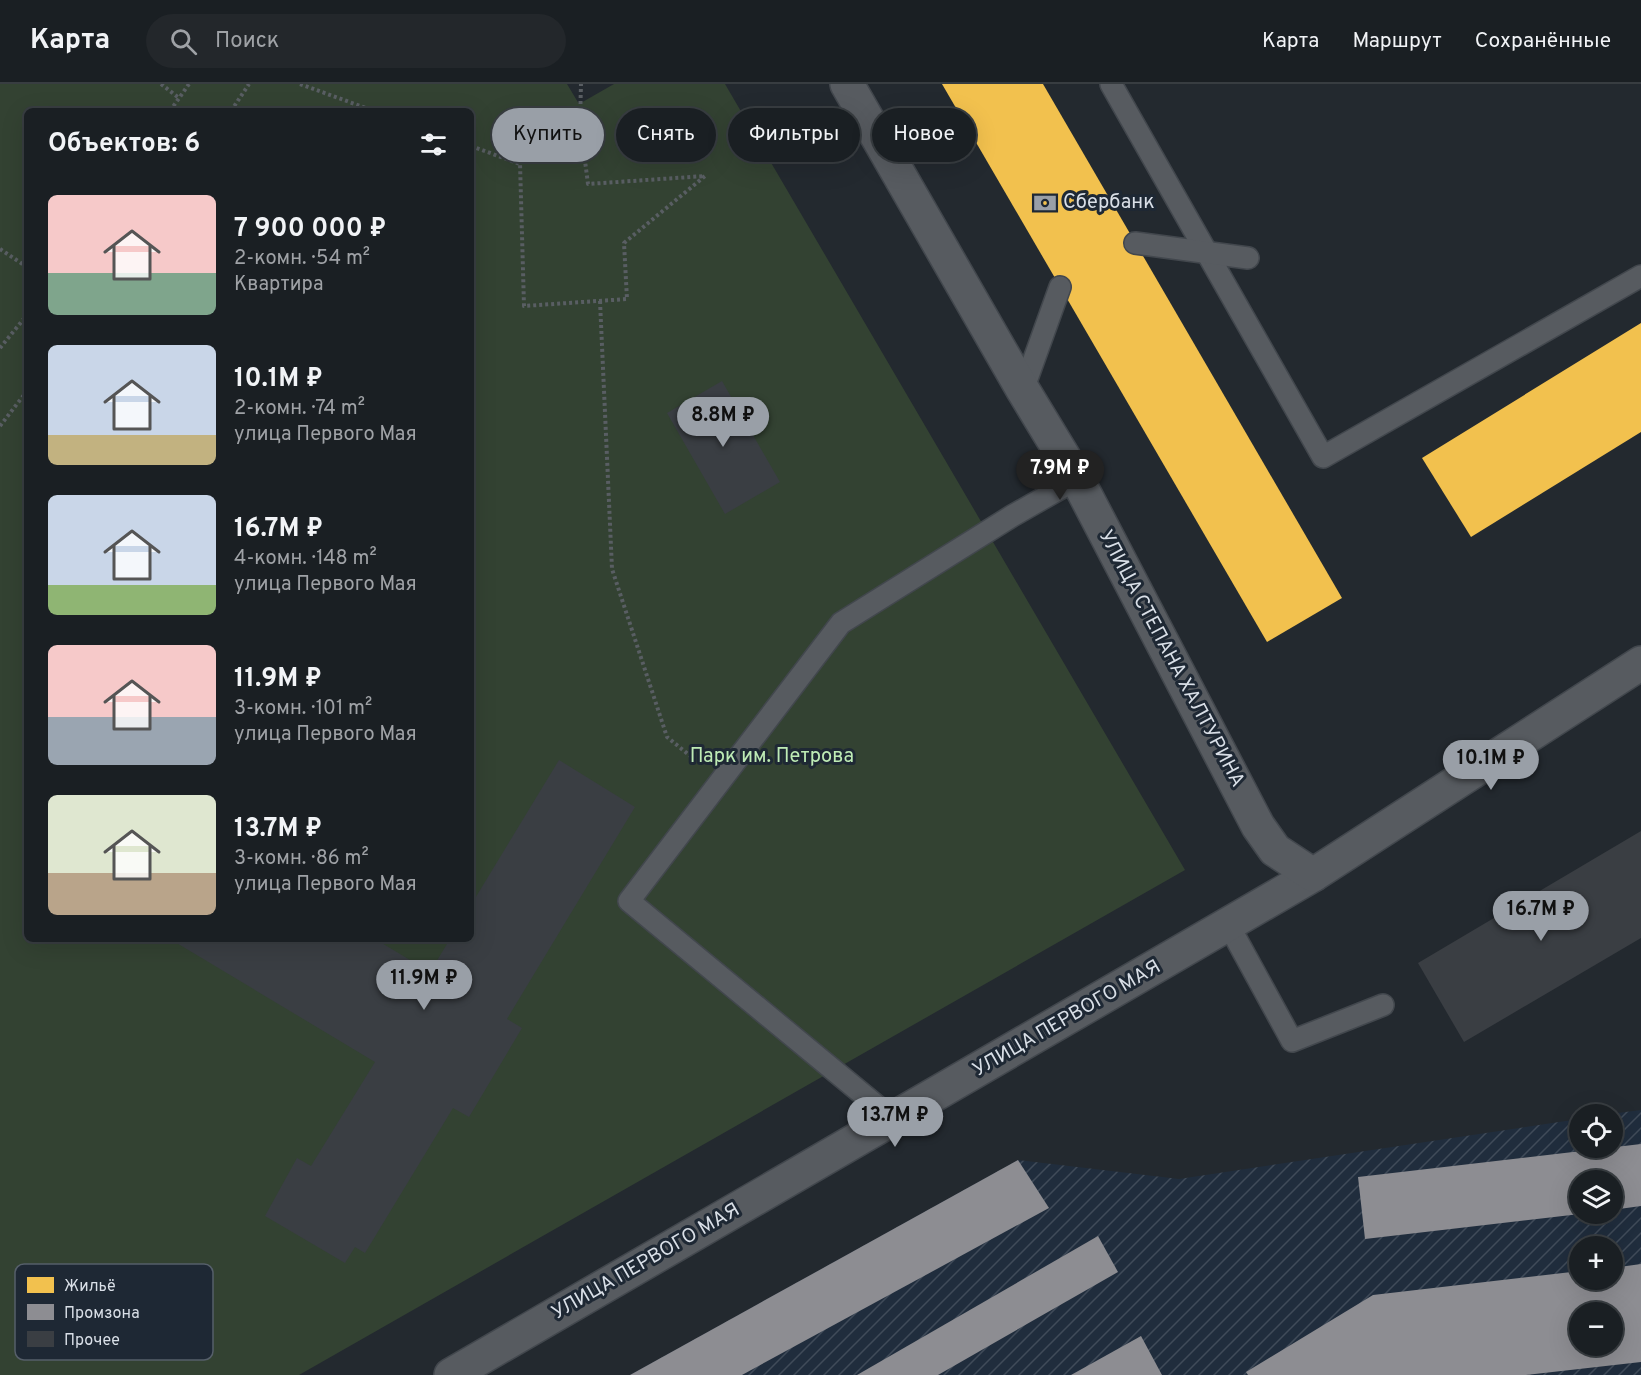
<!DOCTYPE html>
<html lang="ru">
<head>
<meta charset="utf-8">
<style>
	body { margin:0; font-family:Overpass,sans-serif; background:#23272b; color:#f1f3f6; height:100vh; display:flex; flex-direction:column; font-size:22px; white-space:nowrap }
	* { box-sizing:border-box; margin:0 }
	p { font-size:20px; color:#9fa2a6 }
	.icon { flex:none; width:33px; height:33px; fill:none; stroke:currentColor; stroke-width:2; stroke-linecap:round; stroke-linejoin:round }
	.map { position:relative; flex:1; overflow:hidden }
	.details { position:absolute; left:24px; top:24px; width:450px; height:834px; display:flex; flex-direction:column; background:#1a1f23; border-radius:9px; box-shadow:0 6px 24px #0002,0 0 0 2px #383d41 }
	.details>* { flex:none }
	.banner { position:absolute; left:492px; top:24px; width:570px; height:54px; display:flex; gap:12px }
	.tools { position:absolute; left:1569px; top:1020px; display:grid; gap:12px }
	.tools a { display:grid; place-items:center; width:54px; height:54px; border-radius:50%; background:#1a1f23; box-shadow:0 6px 24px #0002,0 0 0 2px #383d41; font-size:30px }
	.price { position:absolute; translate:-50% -51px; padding:0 14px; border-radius:21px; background:#999fa7; color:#111; font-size:20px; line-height:39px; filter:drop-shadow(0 2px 3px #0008) }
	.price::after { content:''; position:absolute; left:50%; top:36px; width:18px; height:14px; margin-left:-9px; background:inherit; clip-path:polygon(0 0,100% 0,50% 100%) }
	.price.on { background:#222; color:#fff }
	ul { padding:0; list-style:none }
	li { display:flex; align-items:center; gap:18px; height:150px; padding:0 24px }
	li span { display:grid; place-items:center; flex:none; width:168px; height:120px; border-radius:9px; color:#555 }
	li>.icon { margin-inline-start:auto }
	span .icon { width:72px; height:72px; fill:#fffc; stroke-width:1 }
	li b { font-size:26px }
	h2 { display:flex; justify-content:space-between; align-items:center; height:72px; padding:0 24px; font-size:26px }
	.chip { padding:0 21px; border-radius:27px; background:#1a1f23; box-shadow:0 6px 24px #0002,0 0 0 2px #383d41; font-size:21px; line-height:54px }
	.chip.on { background:#999fa7; color:#111 }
	header { display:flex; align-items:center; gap:36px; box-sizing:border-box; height:84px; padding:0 30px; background:#1a1f23; border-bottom:2px solid #383d41 }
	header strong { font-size:28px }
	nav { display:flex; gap:33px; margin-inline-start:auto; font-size:21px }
	.search { width:420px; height:54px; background:#23272b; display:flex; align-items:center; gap:15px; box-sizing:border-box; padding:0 21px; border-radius:33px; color:#9fa2a6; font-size:22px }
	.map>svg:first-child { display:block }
	.industrial { fill:url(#industrial-furrows); fill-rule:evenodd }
	.green { fill:#334232; fill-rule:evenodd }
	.homes { fill:#f2c14e }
	.industry { fill:#8d8d92; fill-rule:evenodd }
	.building { fill:#3a3e43 }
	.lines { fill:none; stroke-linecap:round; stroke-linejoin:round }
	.service-casing { stroke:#42474d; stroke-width:24 }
	.minor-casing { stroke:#42474d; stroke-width:36 }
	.tertiary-casing { stroke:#42474d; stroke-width:36 }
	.path { stroke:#595e63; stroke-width:4; stroke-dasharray:3 3; stroke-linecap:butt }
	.service { stroke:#575b60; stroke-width:21 }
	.minor { stroke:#575b60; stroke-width:33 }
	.tertiary { stroke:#575b60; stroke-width:33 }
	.labels { text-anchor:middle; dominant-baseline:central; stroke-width:6; stroke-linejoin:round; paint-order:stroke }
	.poi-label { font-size:20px; fill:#d9dfe7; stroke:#1e2834; text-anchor:start }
	.street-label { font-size:20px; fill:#d9dfe7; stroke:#1e2834 }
	.park-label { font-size:20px; fill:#beebb5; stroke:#1e2834 }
	.key { fill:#1e2834; stroke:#565f6a; stroke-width:1.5 }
	.key-label { font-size:16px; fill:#d9dfe7 }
</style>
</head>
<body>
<header>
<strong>Карта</strong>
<div class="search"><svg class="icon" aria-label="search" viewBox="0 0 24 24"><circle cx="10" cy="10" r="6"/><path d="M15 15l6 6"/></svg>Поиск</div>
<nav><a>Карта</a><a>Маршрут</a><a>Сохранённые</a></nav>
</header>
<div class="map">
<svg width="1641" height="1291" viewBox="0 0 1641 1291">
	<defs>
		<pattern id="industrial-furrows" width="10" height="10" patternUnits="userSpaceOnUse" patternTransform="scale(1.5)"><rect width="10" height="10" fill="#202d3d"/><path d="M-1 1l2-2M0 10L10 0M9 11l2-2" fill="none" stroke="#404b59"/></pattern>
	</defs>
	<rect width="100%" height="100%" fill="#23292f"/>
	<path class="industrial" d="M1641,1026v265h-1011l388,-215 161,19 400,-60 1,29h32v-34h-2zM1580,1096h32v34h-32zM1580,1162h32v34h-32zM1580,1228h32v34h-32z"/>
	<path class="green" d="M0,0h567l12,20 35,-20h111l460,786 -886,505h-299zM27,27h444v828h-444z"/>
	<g class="homes">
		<polygon points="942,0 1043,0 1342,514 1267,558"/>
		<polygon points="1641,239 1641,348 1471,453 1422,374"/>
	</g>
	<g class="industry">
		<polygon points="1641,1060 1641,1122 1612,1126 1612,1096 1580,1096 1580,1130 1365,1155 1358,1093"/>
		<polygon points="1018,1076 1049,1124 742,1291 630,1291"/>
		<polygon points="1098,1152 1118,1188 938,1291 857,1291"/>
		<path d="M1641,1180v98l-115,13h-278l-2,-3 127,-77 207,-24v9h32v-12zM1580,1228h32v34h-32z"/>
		<polygon points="1141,1252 1162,1291 1071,1291"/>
	</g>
	<g class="building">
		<polygon points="722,297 780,398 725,430 667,329"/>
		<polygon points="559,676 635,723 507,935 522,944 469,1033 453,1024 365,1169 355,1163 345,1179 265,1132 297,1074 311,1082 375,978 170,855 375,855 430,888 450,855 471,855 471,821"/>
		<polygon points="1641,747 1641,854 1464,958 1418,879"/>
	</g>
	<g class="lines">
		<g class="service-casing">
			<g id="service">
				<polyline points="1111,0 1323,373 1641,192"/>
				<polyline points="1135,159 1248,174"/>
				<polyline points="1023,306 1060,203"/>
				<polyline points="1228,840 1292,957 1383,921"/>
				<polyline points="894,1036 629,817 841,539 1012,432 1077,395"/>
			</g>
		</g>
		<g class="minor-casing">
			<polyline id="minor" points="451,1291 1313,791"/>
		</g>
		<g class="tertiary-casing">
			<polyline id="tertiary" points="847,0 1023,306 1077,395 1258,742 1275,766 1313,791 1641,579"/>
		</g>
		<g class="path">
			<polyline points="161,0 179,14"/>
			<polyline points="300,0 374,27"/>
			<polyline points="170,27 189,0"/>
			<polyline points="231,27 249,0"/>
			<polygon points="580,38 588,100 705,92 624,159 627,215 524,222 519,43"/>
			<polyline points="580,38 581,0"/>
			<polyline points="471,62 520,80"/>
			<polyline points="0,165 27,183"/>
			<polyline points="600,217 612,485 667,653 694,675"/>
			<polyline points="0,264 27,231"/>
			<polyline points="0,342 27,307"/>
		</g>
		<use href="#service" class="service"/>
		<use href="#minor" class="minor"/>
		<use href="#tertiary" class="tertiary"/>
	</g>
	<defs>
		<g id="bank-bare" transform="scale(1.8)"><path d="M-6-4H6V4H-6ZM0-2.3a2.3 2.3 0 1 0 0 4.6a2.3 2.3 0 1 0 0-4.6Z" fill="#999fa7" stroke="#1e2834" stroke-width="2.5" paint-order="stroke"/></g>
	</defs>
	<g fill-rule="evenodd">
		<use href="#bank-bare" x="1045" y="119"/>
	</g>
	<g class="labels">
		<g class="poi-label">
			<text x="1063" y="119">Сбербанк</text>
		</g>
		<g class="street-label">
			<text transform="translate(1171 575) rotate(62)">УЛИЦА СТЕПАНА ХАЛТУРИНА</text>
			<text transform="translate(1067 935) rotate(-30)">УЛИЦА ПЕРВОГО МАЯ</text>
			<text transform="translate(646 1178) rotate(-30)">УЛИЦА ПЕРВОГО МАЯ</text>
		</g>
		<g class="park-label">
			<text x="772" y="673">Парк им. Петрова</text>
		</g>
	</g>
	<rect x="15" y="1180" width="198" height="96" rx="9" class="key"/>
	<rect x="27" y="1193" width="27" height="16" fill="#f2c14e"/>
	<rect x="27" y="1220" width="27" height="16" fill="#8d8d92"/>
	<rect x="27" y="1247" width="27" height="16" fill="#3a3e43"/>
	<g class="key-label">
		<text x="64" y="1207">Жильё</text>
		<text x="64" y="1234">Промзона</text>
		<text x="64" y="1261">Прочее</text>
	</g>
</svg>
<div class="tools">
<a><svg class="icon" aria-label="locate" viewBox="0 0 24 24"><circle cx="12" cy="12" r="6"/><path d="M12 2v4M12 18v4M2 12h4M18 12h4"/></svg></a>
<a><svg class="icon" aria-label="layers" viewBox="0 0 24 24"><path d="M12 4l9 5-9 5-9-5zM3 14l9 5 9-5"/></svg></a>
<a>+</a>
<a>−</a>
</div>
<b class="price" style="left:723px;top:364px">8.8M ₽</b>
<b class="price on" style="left:1060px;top:417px">7.9M ₽</b>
<b class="price" style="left:1491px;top:707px">10.1M ₽</b>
<b class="price" style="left:1541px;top:858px">16.7M ₽</b>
<b class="price" style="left:424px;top:927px">11.9M ₽</b>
<b class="price" style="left:895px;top:1064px">13.7M ₽</b>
<div class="banner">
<a class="chip on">Купить</a>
<a class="chip">Снять</a>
<a class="chip">Фильтры</a>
<a class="chip">Новое</a>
</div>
<section class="details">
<h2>Объектов: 6<svg class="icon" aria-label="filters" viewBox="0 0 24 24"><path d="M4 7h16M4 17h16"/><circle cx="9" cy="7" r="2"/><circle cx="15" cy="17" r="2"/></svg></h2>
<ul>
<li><span style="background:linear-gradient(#f6c9c9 65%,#7fa58c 0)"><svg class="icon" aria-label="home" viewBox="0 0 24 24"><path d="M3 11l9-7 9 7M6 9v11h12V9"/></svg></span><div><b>7 900 000 ₽</b><p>2-комн. · 54 m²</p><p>Квартира</p></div></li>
<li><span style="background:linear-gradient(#c9d6e8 75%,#c2b280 0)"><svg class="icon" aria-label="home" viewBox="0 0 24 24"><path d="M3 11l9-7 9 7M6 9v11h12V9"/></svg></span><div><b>10.1M ₽</b><p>2-комн. · 74 m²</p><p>улица Первого Мая</p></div></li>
<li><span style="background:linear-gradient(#c9d6e8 75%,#8fb573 0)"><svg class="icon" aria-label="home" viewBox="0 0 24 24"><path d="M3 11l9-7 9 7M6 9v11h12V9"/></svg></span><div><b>16.7M ₽</b><p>4-комн. · 148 m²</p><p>улица Первого Мая</p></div></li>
<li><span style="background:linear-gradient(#f6c9c9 60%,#9aa5b1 0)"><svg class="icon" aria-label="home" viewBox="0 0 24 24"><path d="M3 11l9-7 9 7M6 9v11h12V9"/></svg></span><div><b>11.9M ₽</b><p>3-комн. · 101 m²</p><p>улица Первого Мая</p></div></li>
<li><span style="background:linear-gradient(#dfe7d0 65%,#b9a48a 0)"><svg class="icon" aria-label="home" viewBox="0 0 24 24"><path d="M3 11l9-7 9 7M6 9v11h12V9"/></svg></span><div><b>13.7M ₽</b><p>3-комн. · 86 m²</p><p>улица Первого Мая</p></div></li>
</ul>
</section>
</div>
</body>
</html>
